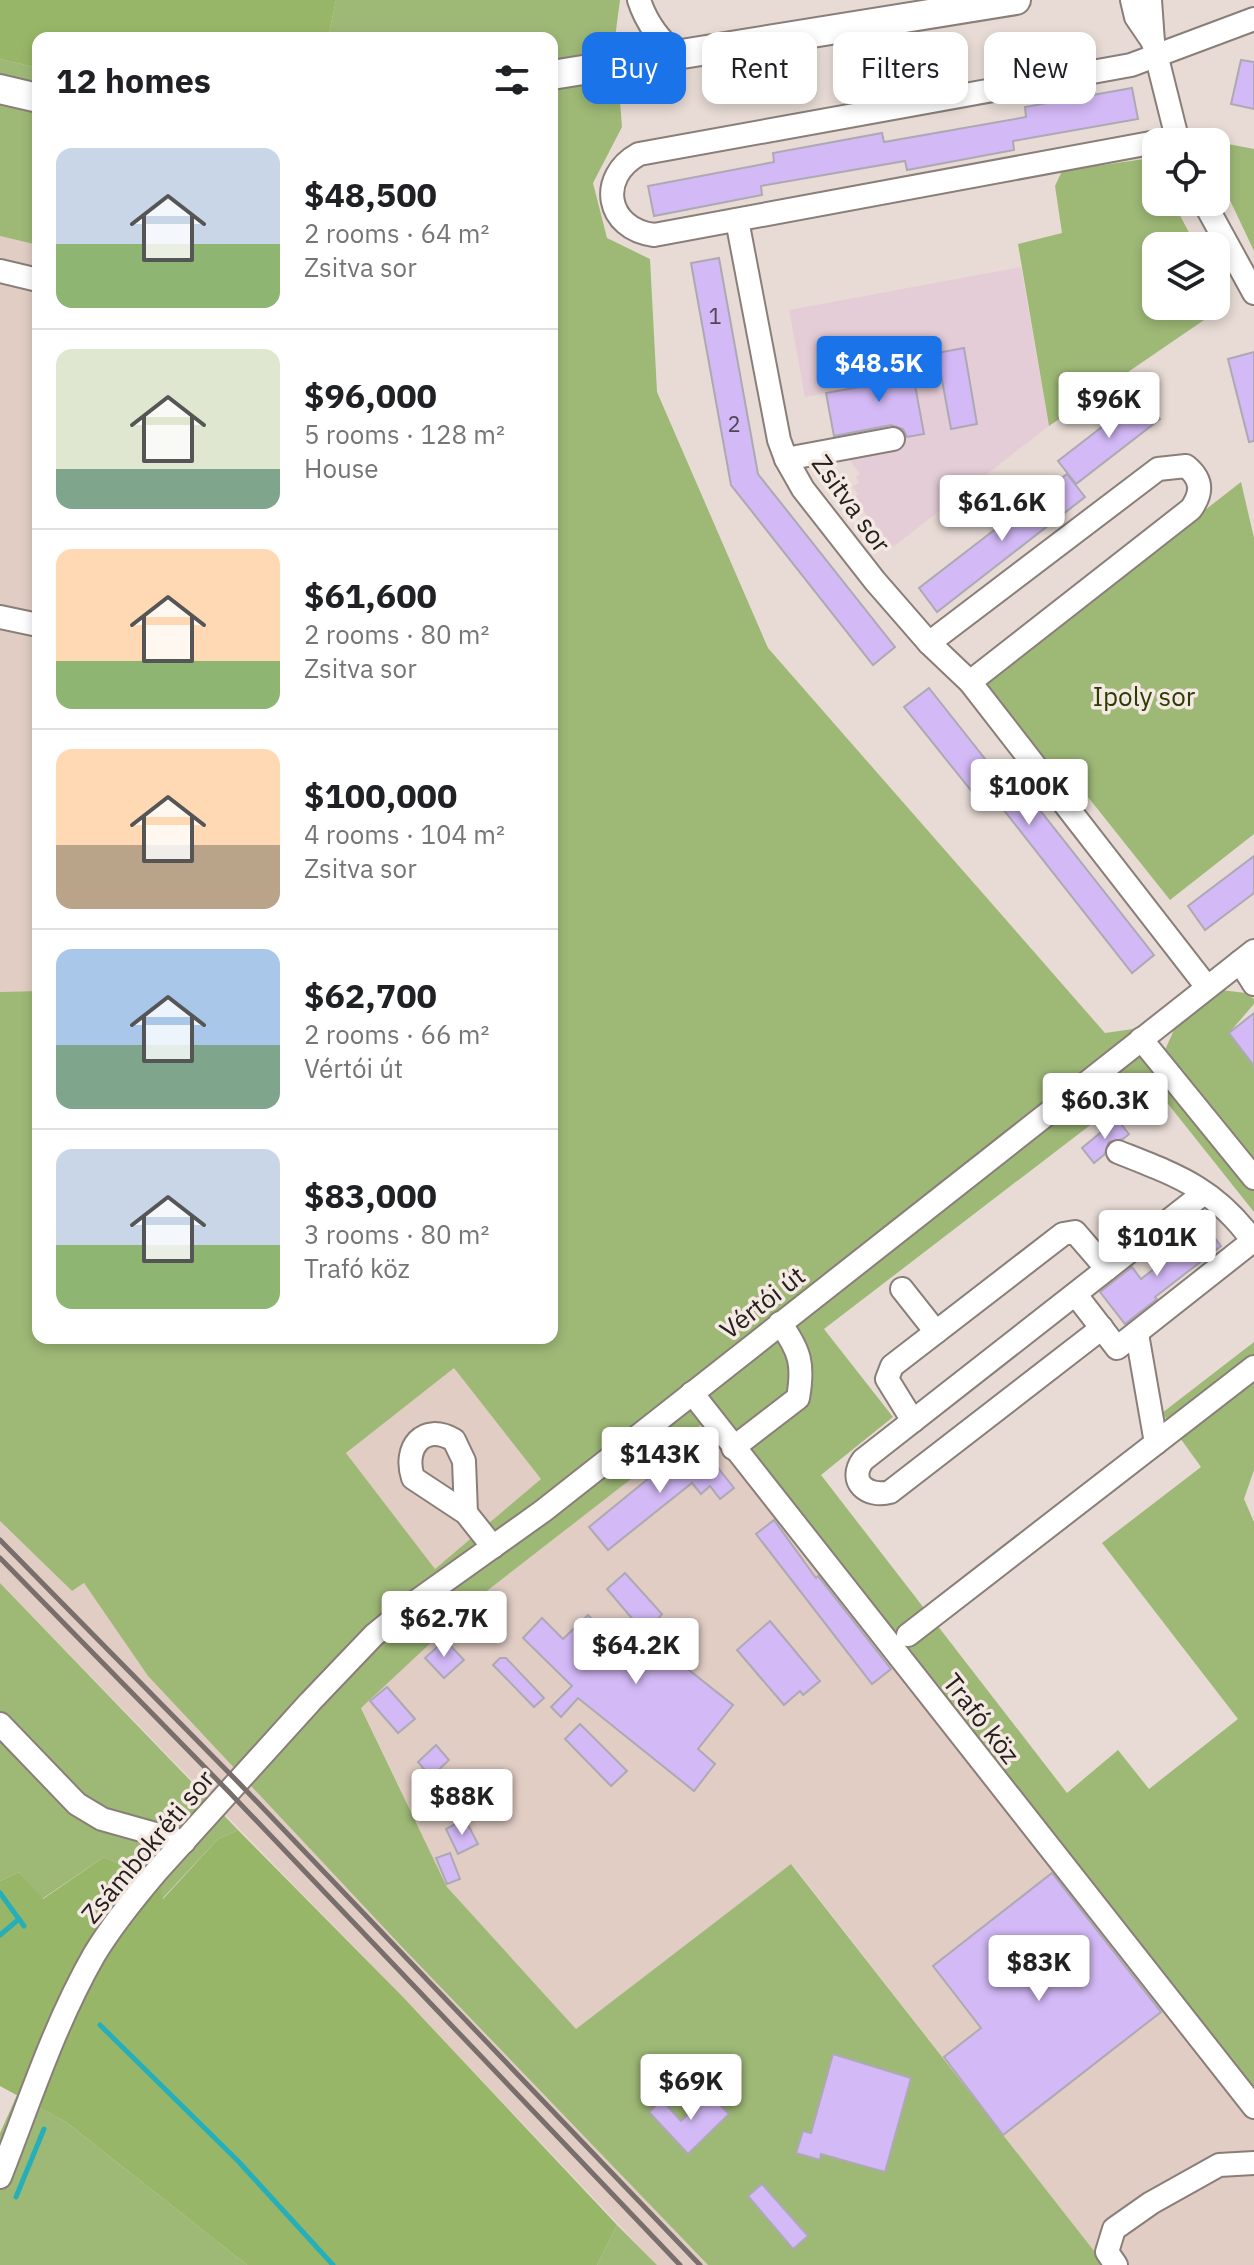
<!DOCTYPE html>
<html lang="en">
<head>
<meta charset="utf-8">
<style>
	body { margin:0; font-family:"IBM Plex Sans",sans-serif; background:#f6f6f6; color:#202124; height:100vh; display:flex; flex-direction:column; font-size:30px; white-space:nowrap }
	* { box-sizing:border-box; margin:0 }
	p { font-size:26px; color:#757577 }
	.icon { flex:none; width:44px; height:44px; fill:none; stroke:currentColor; stroke-width:2; stroke-linecap:round; stroke-linejoin:round }
	.map { position:relative; flex:1; overflow:hidden }
	.details { position:absolute; left:32px; top:32px; width:526px; height:1312px; display:flex; flex-direction:column; background:#fff; border-radius:16px; box-shadow:0 4px 12px #0003 }
	.details>* { flex:none }
	.top-card { position:absolute; left:582px; top:32px; width:552px; height:72px; display:flex; gap:16px }
	.controls { position:absolute; left:1142px; top:128px; display:grid; gap:16px }
	.controls a { display:grid; place-items:center; width:88px; height:88px; border-radius:16px; background:#fff; box-shadow:0 4px 12px #0003; font-size:40px }
	.price { position:absolute; translate:-50% -68px; padding:0 18px; border-radius:8px; background:#fff; color:#222; font-size:26px; line-height:52px; filter:drop-shadow(0 2px 4px #0008) }
	.price::after { content:''; position:absolute; left:50%; top:48px; width:24px; height:18px; margin-left:-12px; background:inherit; clip-path:polygon(0 0,100% 0,50% 100%) }
	.price.current { background:#1a73e8; color:#fff }
	ul { padding:0; list-style:none }
	li { display:flex; align-items:center; gap:24px; height:200px; padding:0 24px }
	li+li { border-top:2px solid #e0e0e0 }
	li span { display:grid; place-items:center; flex:none; width:224px; height:160px; border-radius:16px; color:#555 }
	li>.icon { margin-inline-start:auto }
	span .icon { width:96px; height:96px; fill:#fffc; stroke-width:1 }
	li b { font-size:34px }
	h2 { display:flex; justify-content:space-between; align-items:center; height:96px; padding:0 24px; font-size:34px }
	.chip { padding:0 28px; border-radius:16px; background:#fff; box-shadow:0 4px 12px #0003; font-size:28px; line-height:72px }
	.chip.current { background:#1a73e8; color:#fff }
	.map>svg:first-child { display:block }
	.built { fill:#e1cdc4 }
	.education { fill:#e5cdd7 }
	.green { fill:#9eb976; fill-rule:evenodd }
	.forest { fill:#98b668 }
	.lines { fill:none; stroke-linecap:round; stroke-linejoin:round }
	.stream { stroke:#27afb9; stroke-width:5 }
	.building { fill:#d3b9f6; stroke:#ada9b3; stroke-width:2 }
	.minor-casing { stroke:#897e78; stroke-width:26 }
	.major-casing { stroke:#897e78; stroke-width:32 }
	.minor { stroke:#fff; stroke-width:22 }
	.major { stroke:#fff; stroke-width:28 }
	.rail { stroke:#786f6c; stroke-width:5 }
	.labels { text-anchor:middle; dominant-baseline:central; stroke-width:7; stroke-linejoin:round; paint-order:stroke }
	.number-label { font-size:22px; fill:#504654 }
	.street-label { font-size:26px; fill:#25201e; stroke:#f5e9e3 }
	.park-label { font-size:26px; fill:#2b3d01; stroke:#f5e9e3 }
</style>
</head>
<body>
<div class="map">
<svg width="1254" height="2265" viewBox="0 0 1254 2265">
	<rect width="100%" height="100%" fill="#e8dbd5"/>
	<g class="built">
		<polygon points="0,236 38,245 38,991 0,992"/>
		<polygon points="454,1367 542,1480 435,1569 346,1453"/>
		<polygon points="716,1413 1254,2090 1254,2265 1105,2265 792,1864 576,2029 447,1887 361,1707 483,1594"/>
		<polygon points="0,1521 72,1591 84,1583 148,1676 403,1948 708,2265 657,2265 402,1996 0,1583"/>
	</g>
	<polygon class="education" points="1021,267 1049,426 893,547 853,498 858,494 853,487 859,482 856,477 860,474 846,455 843,436 835,438 827,393 805,397 789,310"/>
	<g class="green">
		<path d="M336,0h284l-5,38 7,89 -29,56 14,55 43,21 7,133 111,256 337,385 42,-6 18,23 12,-27 44,-33 25,3 8,6v5l-25,29 25,33v146l-105,-132 -325,249 69,88 -72,58 246,318 51,-43 31,39 89,-70 -136,-176 99,-76 -39,-54 92,-71v128l-10,29 10,23v568l-538,-677 -233,181 -122,114 86,179 129,142 215,-165 314,401h-397l-305,-317 -255,-272 -64,-93 -12,8 -72,-70v-529l38,-1v347h514v-1300h-224zM454,1368l87,111 -106,90 -89,-116z"/>
		<polygon points="0,59 38,68 38,245 0,236"/>
		<polygon points="1223,143 1254,149 1254,251 1227,194 1216,199 1216,162 1219,161"/>
		<polygon points="1151,158 1156,168 1156,202 1173,202 1196,246 1156,246 1156,306 1216,306 1216,285 1226,305 1049,426 1018,244 1062,233 1055,186 1062,171"/>
		<polygon points="1241,482 1254,538 1254,834 1170,900 1076,782 1066,791 983,683"/>
		<polygon points="0,1583 238,1830 218,1839 162,1899 154,1847 133,1870 104,1857 42,1899 19,1872 0,1881"/>
		<polygon points="17,2095 66,2122 247,2265 0,2265 0,2133"/>
		<polygon points="617,2225 657,2265 597,2265"/>
	</g>
	<g class="forest">
		<polygon points="0,0 336,0 328,38 38,38 38,68 0,59"/>
		<polygon points="238,1830 402,1996 617,2225 597,2265 247,2265 66,2122 0,2086 0,1881 19,1872 43,1899 104,1857 133,1870 154,1846 163,1899 218,1839"/>
	</g>
	<g class="lines">
		<g class="stream">
			<polyline points="0,1893 24,1926"/>
			<polyline points="0,1935 19,1919"/>
			<polyline points="100,2025 238,2161 333,2265"/>
			<polyline points="16,2197 44,2129"/>
		</g>
	</g>
	<g class="building">
		<polygon points="1241,60 1254,62 1254,109 1231,104"/>
		<polygon points="1132,88 1138,119 1013,141 1014,150 907,170 905,161 761,186 762,195 654,216 648,186 774,162 773,153 882,133 884,142 1026,117 1025,107"/>
		<polygon points="719,258 758,474 895,647 873,665 731,485 691,263"/>
		<polygon points="964,348 977,424 951,429 937,353"/>
		<polygon points="1254,352 1254,441 1249,442 1228,359"/>
		<polygon points="910,358 924,434 907,437 903,429 891,425 834,436 826,393 888,382 884,363"/>
		<polygon points="1142,396 1160,419 1076,484 1058,461"/>
		<polygon points="1067,474 1085,497 937,612 919,588"/>
		<polygon points="929,688 997,774 1006,767 1154,955 1132,973 984,785 973,793 904,707"/>
		<polygon points="1254,856 1254,893 1205,930 1188,906"/>
		<polygon points="1254,1013 1254,1066 1229,1033"/>
		<polygon points="1117,1119 1129,1134 1123,1139 1109,1142 1104,1155 1094,1163 1082,1148"/>
		<polygon points="1207,1228 1221,1246 1155,1297 1157,1299 1125,1324 1100,1292 1132,1267 1141,1279"/>
		<polygon points="699,1444 734,1488 720,1499 710,1486 701,1494 692,1483 608,1550 589,1527 654,1474 657,1478"/>
		<polygon points="774,1520 816,1578 818,1576 891,1669 872,1684 756,1534"/>
		<polygon points="625,1573 662,1614 645,1635 733,1705 698,1749 715,1764 694,1791 578,1698 561,1717 551,1707 572,1686 523,1638 542,1618 563,1639 588,1615 617,1646 636,1623 607,1589"/>
		<polygon points="770,1621 820,1681 803,1695 800,1691 784,1705 737,1650"/>
		<polygon points="445,1640 464,1660 444,1678 425,1658"/>
		<polygon points="500,1658 506,1658 544,1698 534,1707 493,1665"/>
		<polygon points="387,1687 415,1719 398,1733 370,1701"/>
		<polygon points="580,1724 627,1771 611,1786 565,1739"/>
		<polygon points="436,1745 449,1760 431,1777 418,1762"/>
		<polygon points="465,1819 478,1844 458,1854 446,1829"/>
		<polygon points="450,1853 460,1879 447,1884 436,1858"/>
		<polygon points="1052,1873 1161,2012 1003,2135 944,2057 981,2028 933,1966"/>
		<polygon points="833,2054 911,2078 885,2172 821,2154 820,2160 796,2153 803,2131 811,2133"/>
		<polygon points="709,2094 729,2114 688,2154 649,2112 662,2100 681,2121"/>
		<polygon points="762,2184 808,2236 793,2249 748,2196"/>
	</g>
	<g class="lines">
		<g class="minor-casing">
			<g id="minor">
				<path d="M639,0c8,25 21,39 39,57"/>
				<polyline points="1132,0 1136,17 1153,42"/>
				<polyline points="1150,0 1153,42 1178,142"/>
				<path d="M1156,142l-502,93c-48,-6 -57,-58 -15,-81l492,-89 123,-46"/>
				<polyline points="1204,202 1254,293"/>
				<polyline points="737,220 779,440 786,459 803,489 875,581 929,643 970,682 1207,987"/>
				<polyline points="0,271 38,280"/>
				<polyline points="786,459 893,439"/>
				<polyline points="0,617 38,625"/>
				<path d="M929,643l229,-174 28,-3c16,13 17,26 5,43l-221,173"/>
				<polyline points="1240,962 1254,984"/>
				<polyline points="1141,1039 1254,1178"/>
				<path d="M1118,1152c58,23 97,36 135,89"/>
				<polyline points="902,1289 936,1332"/>
				<polyline points="1076,1295 1117,1348 1254,1240"/>
				<path d="M1102,1328l-212,164c-22,6 -43,-10 -27,-32l341,-267"/>
				<polyline points="1137,1334 1156,1443"/>
				<polyline points="692,1393 1254,2107"/>
				<polyline points="913,1421 887,1379 892,1366 1063,1234 1075,1232 1107,1269"/>
				<path d="M733,1448l65,-50c6,-34 2,-47 -18,-75"/>
				<path d="M466,1513l-2,-52 -10,-21c-31,-18 -51,8 -41,38l53,35 27,34"/>
				<polyline points="908,1635 1254,1367"/>
				<polyline points="0,1724 77,1804 102,1819 184,1842"/>
				<path d="M0,2177c29,-74 54,-152 94,-222 18,-30 40,-57 63,-84l153,-169 64,-67 33,-27 136,-97 711,-560"/>
				<polyline points="1116,2265 1107,2252 1114,2229 1151,2203 1219,2165 1254,2163"/>
			</g>
		</g>
		<g class="major-casing">
			<g id="major">
				<polyline points="552,75 1016,0"/>
				<polyline points="0,89 38,98"/>
			</g>
		</g>
		<use href="#minor" class="minor"/>
		<use href="#major" class="major"/>
		<g class="rail">
			<polyline points="0,1540 238,1782 700,2265"/>
			<polyline points="0,1558 229,1792 680,2265"/>
		</g>
	</g>
	<g class="labels">
		<g class="number-label">
			<text x="715" y="315">1</text>
			<text x="734" y="423">2</text>
		</g>
		<g class="street-label">
			<text transform="translate(852 503) rotate(54)">Zsitva sor</text>
			<text transform="translate(762 1302) rotate(-38)">Vértói út</text>
			<text transform="translate(982 1718) rotate(52)">Trafó köz</text>
			<text transform="translate(147 1846) rotate(-50)">Zsámbokréti sor</text>
		</g>
		<g class="park-label">
			<text x="1144" y="696">Ipoly sor</text>
		</g>
	</g>
</svg>
<div class="controls">
<a><svg class="icon" aria-label="locate" viewBox="0 0 24 24"><circle cx="12" cy="12" r="6"/><path d="M12 2v4M12 18v4M2 12h4M18 12h4"/></svg></a>
<a><svg class="icon" aria-label="layers" viewBox="0 0 24 24"><path d="M12 4l9 5-9 5-9-5zM3 14l9 5 9-5"/></svg></a>
</div>
<b class="price current" style="left:879px;top:404px">$48.5K</b>
<b class="price" style="left:1109px;top:440px">$96K</b>
<b class="price" style="left:1002px;top:543px">$61.6K</b>
<b class="price" style="left:1029px;top:827px">$100K</b>
<b class="price" style="left:1105px;top:1141px">$60.3K</b>
<b class="price" style="left:1157px;top:1278px">$101K</b>
<b class="price" style="left:660px;top:1495px">$143K</b>
<b class="price" style="left:444px;top:1659px">$62.7K</b>
<b class="price" style="left:636px;top:1686px">$64.2K</b>
<b class="price" style="left:462px;top:1837px">$88K</b>
<b class="price" style="left:1039px;top:2003px">$83K</b>
<b class="price" style="left:691px;top:2122px">$69K</b>
<div class="top-card">
<a class="chip current">Buy</a>
<a class="chip">Rent</a>
<a class="chip">Filters</a>
<a class="chip">New</a>
</div>
<section class="details">
<h2>12 homes<svg class="icon" aria-label="filters" viewBox="0 0 24 24"><path d="M4 7h16M4 17h16"/><circle cx="9" cy="7" r="2"/><circle cx="15" cy="17" r="2"/></svg></h2>
<ul>
<li><span style="background:linear-gradient(#c9d6e8 60%,#8fb573 0)"><svg class="icon" aria-label="home" viewBox="0 0 24 24"><path d="M3 11l9-7 9 7M6 9v11h12V9"/></svg></span><div><b>$48,500</b><p>2 rooms · 64 m²</p><p>Zsitva sor</p></div></li>
<li><span style="background:linear-gradient(#dfe7d0 75%,#7fa58c 0)"><svg class="icon" aria-label="home" viewBox="0 0 24 24"><path d="M3 11l9-7 9 7M6 9v11h12V9"/></svg></span><div><b>$96,000</b><p>5 rooms · 128 m²</p><p>House</p></div></li>
<li><span style="background:linear-gradient(#ffd9b3 70%,#8fb573 0)"><svg class="icon" aria-label="home" viewBox="0 0 24 24"><path d="M3 11l9-7 9 7M6 9v11h12V9"/></svg></span><div><b>$61,600</b><p>2 rooms · 80 m²</p><p>Zsitva sor</p></div></li>
<li><span style="background:linear-gradient(#ffd9b3 60%,#b9a48a 0)"><svg class="icon" aria-label="home" viewBox="0 0 24 24"><path d="M3 11l9-7 9 7M6 9v11h12V9"/></svg></span><div><b>$100,000</b><p>4 rooms · 104 m²</p><p>Zsitva sor</p></div></li>
<li><span style="background:linear-gradient(#a9c7e8 60%,#7fa58c 0)"><svg class="icon" aria-label="home" viewBox="0 0 24 24"><path d="M3 11l9-7 9 7M6 9v11h12V9"/></svg></span><div><b>$62,700</b><p>2 rooms · 66 m²</p><p>Vértói út</p></div></li>
<li><span style="background:linear-gradient(#c9d6e8 60%,#8fb573 0)"><svg class="icon" aria-label="home" viewBox="0 0 24 24"><path d="M3 11l9-7 9 7M6 9v11h12V9"/></svg></span><div><b>$83,000</b><p>3 rooms · 80 m²</p><p>Trafó köz</p></div></li>
</ul>
</section>
</div>
</body>
</html>
